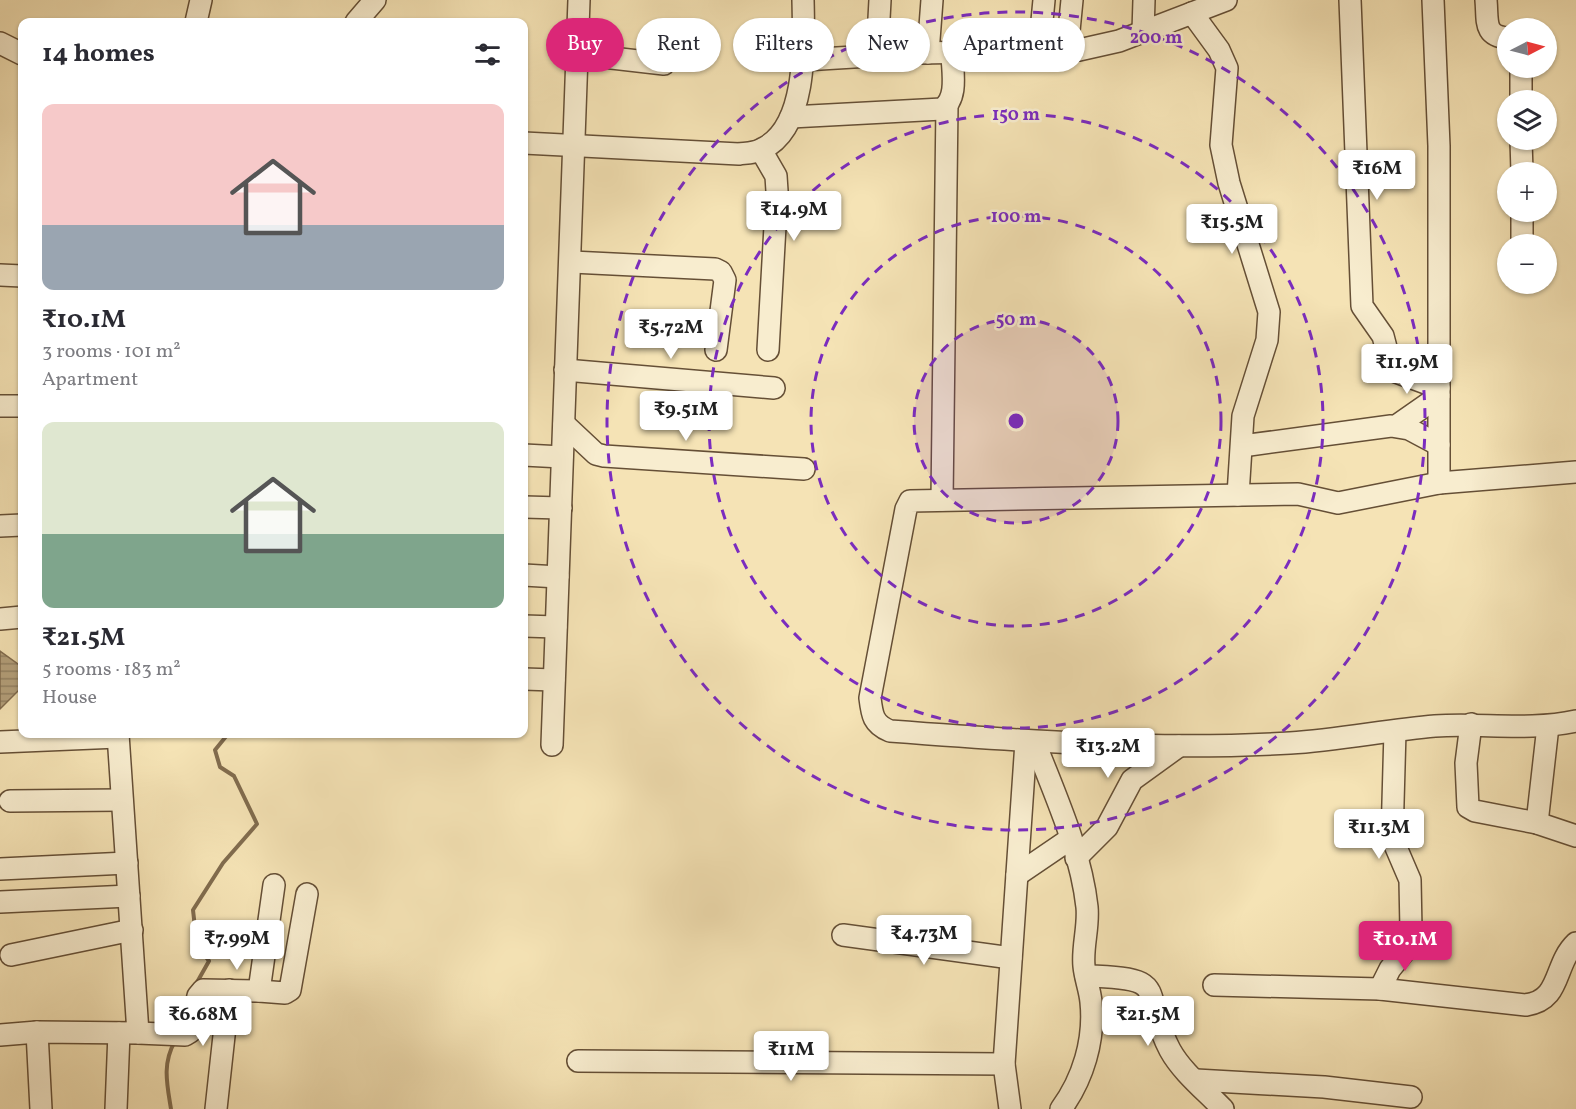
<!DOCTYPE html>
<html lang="en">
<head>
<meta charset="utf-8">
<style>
	body { margin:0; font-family:Vollkorn,serif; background:#f7f7f7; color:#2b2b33; height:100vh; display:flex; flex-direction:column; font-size:22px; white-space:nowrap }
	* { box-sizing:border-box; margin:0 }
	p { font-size:20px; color:#7c7c81 }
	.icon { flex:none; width:33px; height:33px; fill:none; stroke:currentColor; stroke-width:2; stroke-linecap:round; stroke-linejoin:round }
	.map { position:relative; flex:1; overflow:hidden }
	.details { position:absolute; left:18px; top:18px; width:510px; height:720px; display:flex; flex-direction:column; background:#fff; border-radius:12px; box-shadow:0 2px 4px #0004 }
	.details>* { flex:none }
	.hud { position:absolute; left:546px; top:18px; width:570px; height:54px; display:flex; gap:12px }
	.needle { width:39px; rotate:84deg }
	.fabs { position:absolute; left:1497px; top:18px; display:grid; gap:12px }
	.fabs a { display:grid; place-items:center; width:60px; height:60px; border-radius:50%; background:#fff; box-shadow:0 2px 4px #0004; font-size:30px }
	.price { position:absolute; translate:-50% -51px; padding:0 14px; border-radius:6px; background:#fff; color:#222; font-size:20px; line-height:39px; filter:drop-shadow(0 2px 3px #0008) }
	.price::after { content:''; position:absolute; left:50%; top:36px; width:18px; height:14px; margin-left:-9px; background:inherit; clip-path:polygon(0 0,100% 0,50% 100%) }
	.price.active { background:#db2777; color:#fff }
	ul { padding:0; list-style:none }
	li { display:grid; align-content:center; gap:12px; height:318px; padding:0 24px }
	li span { display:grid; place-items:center; height:186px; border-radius:12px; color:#555 }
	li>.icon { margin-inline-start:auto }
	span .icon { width:108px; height:108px; fill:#fffc; stroke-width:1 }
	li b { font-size:26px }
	h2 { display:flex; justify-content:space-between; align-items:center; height:72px; padding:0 24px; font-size:26px }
	.tag { padding:0 21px; border-radius:27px; background:#fff; box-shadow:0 2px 4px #0004; font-size:21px; line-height:54px }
	.tag.active { background:#db2777; color:#fff }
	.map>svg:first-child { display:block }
	.water { fill:url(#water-rules); stroke:#816c4e; stroke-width:1.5 }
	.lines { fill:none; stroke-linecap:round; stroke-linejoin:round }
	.stream { stroke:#816c4e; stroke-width:4 }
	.minor-casing { stroke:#654f36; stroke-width:24 }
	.minor { stroke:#f8edcf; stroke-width:21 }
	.ring { fill:none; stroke:#7b2cbf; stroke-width:3; stroke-dasharray:10 8 }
	.centre { fill:#7b2cbf; stroke:#f8edcf; stroke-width:3 }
	.ring-label { font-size:18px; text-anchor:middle; font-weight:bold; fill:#7b2cbf; stroke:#f8edcf; stroke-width:5; stroke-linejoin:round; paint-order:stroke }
</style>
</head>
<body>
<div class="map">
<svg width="1576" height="1109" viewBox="0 0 1576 1109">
	<defs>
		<pattern id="water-rules" width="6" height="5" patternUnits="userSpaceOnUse" patternTransform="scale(1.5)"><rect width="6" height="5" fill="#b4a07b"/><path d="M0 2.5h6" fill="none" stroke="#938263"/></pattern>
	</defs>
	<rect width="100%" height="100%" fill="#f5e3b5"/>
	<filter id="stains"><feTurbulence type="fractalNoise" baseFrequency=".00333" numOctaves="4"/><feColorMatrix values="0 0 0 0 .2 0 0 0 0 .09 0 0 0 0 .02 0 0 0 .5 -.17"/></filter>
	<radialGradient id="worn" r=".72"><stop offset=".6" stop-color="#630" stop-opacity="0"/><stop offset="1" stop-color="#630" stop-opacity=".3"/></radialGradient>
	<polygon class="water" points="0,651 22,667 22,687 0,709"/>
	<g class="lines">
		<g class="stream">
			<polyline points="196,984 209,961 197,945 193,910 223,863 257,824 234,776 220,767 215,750 228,734"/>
			<path d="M171,1109c-4,-25 -9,-45 4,-68"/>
		</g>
		<g class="minor-casing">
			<g id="minor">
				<polyline points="1350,0 1362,306 1383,336 1390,363 1396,372 1439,388"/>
				<polyline points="1433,0 1439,146 1439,483"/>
				<path d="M1486,0c2,21 -3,36 22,38"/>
				<polyline points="1192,13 1219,50 1227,68 1221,145 1229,183 1269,312 1267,340 1243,416 1238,495"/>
				<polyline points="196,22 201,0"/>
				<polyline points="356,22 375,0"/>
				<polyline points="1143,32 1144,0"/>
				<polyline points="0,43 22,54"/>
				<polyline points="1067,51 1072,0"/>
				<polyline points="1039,52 1044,0"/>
				<polyline points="928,53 932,0"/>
				<polyline points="577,54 664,64"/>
				<polyline points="877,56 880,0"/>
				<polyline points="804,60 920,53 1079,50 1119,41 1226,0"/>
				<polyline points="1521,68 1521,100"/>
				<path d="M791,117l151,-8c17,-11 10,-39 10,-56"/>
				<polyline points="1521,140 1522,172"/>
				<path d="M524,143l215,11c7,-1 17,-1 23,-5 46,-21 42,-106 41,-149"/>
				<polyline points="761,150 776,176 777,191 768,350"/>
				<polyline points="1522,212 1522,243"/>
				<polyline points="572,262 715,269 721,272 725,280 716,350"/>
				<polyline points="0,275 22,276"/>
				<polyline points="565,370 774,388"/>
				<polyline points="0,406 22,406"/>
				<polyline points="564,424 596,454 604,456 804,469"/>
				<polyline points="1396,426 1439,396"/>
				<polyline points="1242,446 1391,426 1409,429 1439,445"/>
				<polyline points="524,455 562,457"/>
				<path d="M1576,472l-137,11 -101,20 -40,-9 -388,7 -4,8 -36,189c2,17 3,26 20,33 133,10 267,20 400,12 49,-3 97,-13 145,-17 47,-3 95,5 141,-5"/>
				<polyline points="942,500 947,105"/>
				<polyline points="524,507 561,508"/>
				<polyline points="0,526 22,525"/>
				<polyline points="524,575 558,577"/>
				<polyline points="0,619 22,617"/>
				<polyline points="524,626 556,627"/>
				<polyline points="524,679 554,680"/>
				<polyline points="1471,724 1466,763 1468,807 1475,811 1537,823 1576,836"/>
				<polyline points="0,742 118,737"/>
				<path d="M1035,743c20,52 46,108 52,164 2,20 -5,40 -3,59 1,12 6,24 7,36 4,38 -8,77 -30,107"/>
				<polyline points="552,745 579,0"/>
				<polyline points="10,801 122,800"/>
				<polyline points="1537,823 1548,726"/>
				<polyline points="1076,858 1107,827 1132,780 1179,746"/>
				<polyline points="0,869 127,863"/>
				<polyline points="1017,875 1070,839"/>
				<polyline points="0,902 129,896"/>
				<polyline points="843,935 1011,958"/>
				<polyline points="11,955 132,930"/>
				<path d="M1086,976c88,2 52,13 84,74 12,22 36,41 53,59"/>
				<path d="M1214,985l166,4 146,16c36,-5 27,-40 50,-62"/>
				<polyline points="1380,989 1390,969 1408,947 1411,930 1410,880 1392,838 1395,731"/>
				<polyline points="259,991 285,993 290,990 307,894"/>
				<polyline points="37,1032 41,1109"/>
				<polyline points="138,1033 185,1035 190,1032 198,996 203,990 259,991 274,885"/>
				<polyline points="0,1035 37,1032 138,1033 118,734"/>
				<polyline points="578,1061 1004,1064"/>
				<polyline points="1196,1080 1324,1087 1411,1097"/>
				<polyline points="116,1109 119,1033"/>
				<polyline points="216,1109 229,990"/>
				<polyline points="1010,1109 1004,1064 1026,742"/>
			</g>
		</g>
		<use href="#minor" class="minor"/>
	</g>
	<circle cx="1016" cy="421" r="102" fill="#7b2cbf" fill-opacity=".12"/>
	<g class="ring">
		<circle cx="1016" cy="421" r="102"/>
		<circle cx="1016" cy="421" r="205"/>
		<circle cx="1016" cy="421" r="307"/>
		<circle cx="1016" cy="421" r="409"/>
	</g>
	<circle cx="1016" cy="421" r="9" class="centre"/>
	<g class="ring-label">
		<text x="1156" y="43">200 m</text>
		<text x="1016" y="120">150 m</text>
		<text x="1016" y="222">100 m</text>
		<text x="1016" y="325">50 m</text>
	</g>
	<rect width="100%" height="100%" filter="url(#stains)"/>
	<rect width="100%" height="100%" fill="url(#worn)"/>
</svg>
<div class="fabs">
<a><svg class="needle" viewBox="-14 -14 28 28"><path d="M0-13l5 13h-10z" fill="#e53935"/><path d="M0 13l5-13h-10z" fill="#7c7c81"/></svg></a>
<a><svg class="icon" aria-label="layers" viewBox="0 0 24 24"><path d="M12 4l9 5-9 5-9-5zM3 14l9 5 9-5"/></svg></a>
<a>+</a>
<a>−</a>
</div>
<b class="price" style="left:1377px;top:201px">₹16M</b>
<b class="price" style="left:794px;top:242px">₹14.9M</b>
<b class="price" style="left:1232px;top:255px">₹15.5M</b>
<b class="price" style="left:671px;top:360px">₹5.72M</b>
<b class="price" style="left:1407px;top:395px">₹11.9M</b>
<b class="price" style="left:686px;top:442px">₹9.51M</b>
<b class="price" style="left:1108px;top:779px">₹13.2M</b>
<b class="price" style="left:1379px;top:860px">₹11.3M</b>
<b class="price" style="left:924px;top:966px">₹4.73M</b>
<b class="price" style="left:237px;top:971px">₹7.99M</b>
<b class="price active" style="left:1405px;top:972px">₹10.1M</b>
<b class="price" style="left:203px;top:1047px">₹6.68M</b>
<b class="price" style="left:1148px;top:1047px">₹21.5M</b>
<b class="price" style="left:791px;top:1082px">₹11M</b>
<div class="hud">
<a class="tag active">Buy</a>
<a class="tag">Rent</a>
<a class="tag">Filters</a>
<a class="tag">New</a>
<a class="tag">Apartment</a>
</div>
<section class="details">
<h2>14 homes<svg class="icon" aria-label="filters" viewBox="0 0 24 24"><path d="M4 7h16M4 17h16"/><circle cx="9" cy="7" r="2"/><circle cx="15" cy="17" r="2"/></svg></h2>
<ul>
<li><span style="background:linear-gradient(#f6c9c9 65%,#9aa5b1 0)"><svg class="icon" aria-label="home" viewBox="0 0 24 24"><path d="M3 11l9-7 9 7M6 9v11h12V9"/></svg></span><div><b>₹10.1M</b><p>3 rooms · 101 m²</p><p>Apartment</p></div></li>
<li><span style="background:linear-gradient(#dfe7d0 60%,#7fa58c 0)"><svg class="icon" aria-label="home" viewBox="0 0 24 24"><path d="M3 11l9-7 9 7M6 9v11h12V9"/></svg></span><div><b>₹21.5M</b><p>5 rooms · 183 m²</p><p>House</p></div></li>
</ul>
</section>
</div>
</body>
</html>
